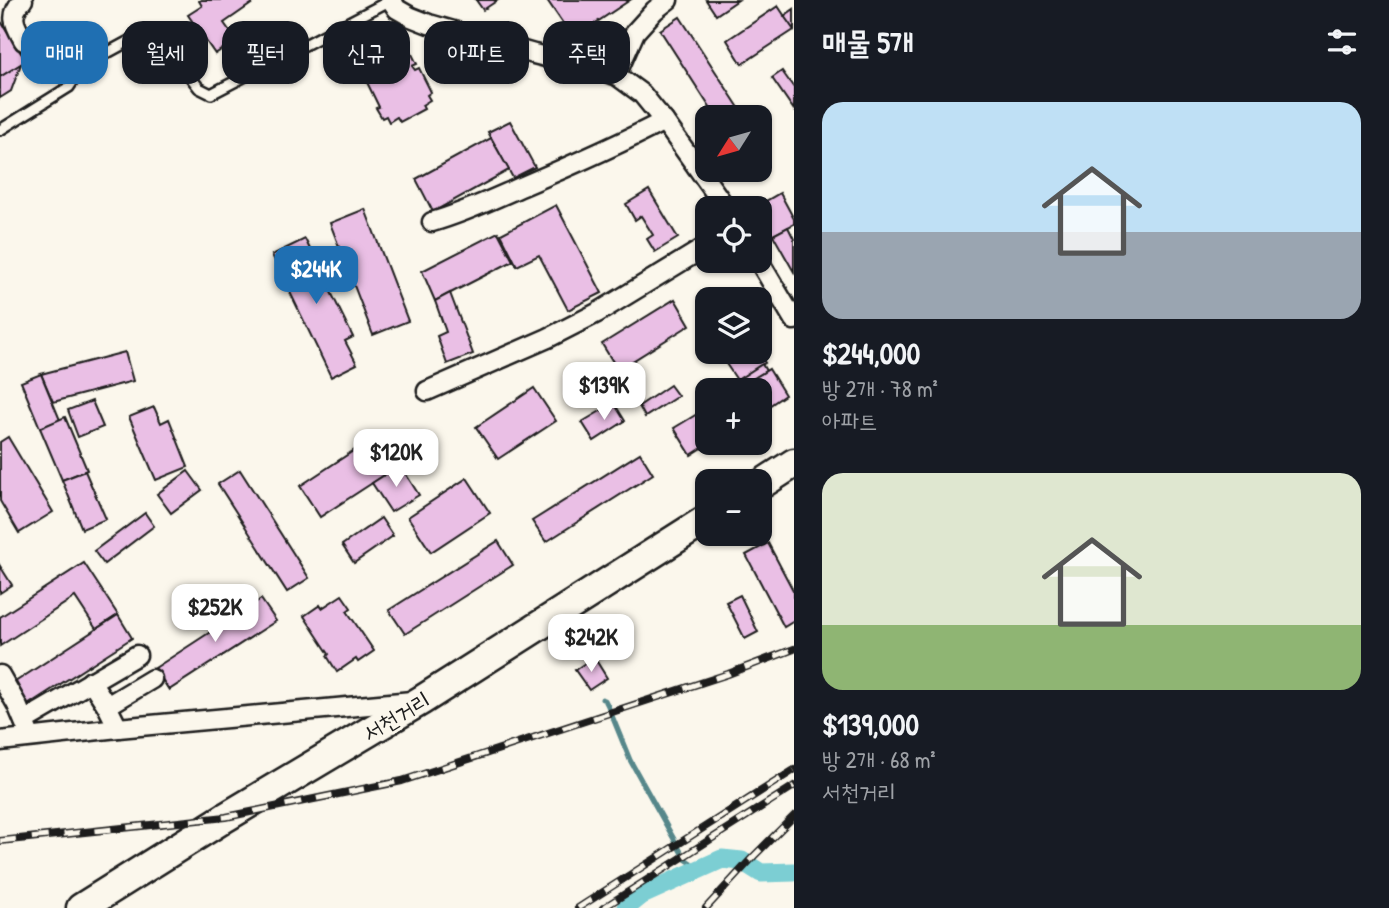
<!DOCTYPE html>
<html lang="ko">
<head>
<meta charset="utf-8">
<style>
	body { margin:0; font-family:"Patrick Hand","Poor Story",sans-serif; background:#20242c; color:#f1f3f6; height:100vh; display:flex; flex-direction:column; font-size:26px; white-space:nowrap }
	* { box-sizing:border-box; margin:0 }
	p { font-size:23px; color:#9ea1a6 }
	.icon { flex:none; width:38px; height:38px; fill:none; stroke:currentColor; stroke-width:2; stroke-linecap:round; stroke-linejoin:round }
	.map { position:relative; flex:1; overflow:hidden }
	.sheet { display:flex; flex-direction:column; background:#171b24; width:595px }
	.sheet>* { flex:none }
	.hud { position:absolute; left:21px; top:21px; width:665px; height:63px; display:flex; gap:14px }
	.needle { width:46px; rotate:233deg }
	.tools { position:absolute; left:695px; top:105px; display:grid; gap:14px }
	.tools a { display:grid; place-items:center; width:77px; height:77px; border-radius:14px; background:#171b24; box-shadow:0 2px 5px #0004; font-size:35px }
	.price { position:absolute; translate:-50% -60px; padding:0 16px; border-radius:14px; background:#fff; color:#222; font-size:23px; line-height:46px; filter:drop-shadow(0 2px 4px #0008) }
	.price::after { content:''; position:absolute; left:50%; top:42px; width:21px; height:16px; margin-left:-10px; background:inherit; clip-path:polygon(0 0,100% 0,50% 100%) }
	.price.selected { background:#1f6fb2; color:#fff }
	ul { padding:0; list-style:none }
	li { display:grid; align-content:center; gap:14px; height:371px; padding:0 28px }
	li span { display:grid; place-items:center; height:217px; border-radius:21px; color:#555 }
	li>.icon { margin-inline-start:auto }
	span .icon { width:126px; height:126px; fill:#fffc; stroke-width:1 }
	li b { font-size:30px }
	h2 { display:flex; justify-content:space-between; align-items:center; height:84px; padding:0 28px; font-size:30px }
	.chip { padding:0 24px; border-radius:21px; background:#171b24; box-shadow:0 2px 5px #0004; font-size:24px; line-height:63px }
	.chip.selected { background:#1f6fb2; color:#fff }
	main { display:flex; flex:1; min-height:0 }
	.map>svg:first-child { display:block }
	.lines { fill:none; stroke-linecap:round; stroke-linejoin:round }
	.stream { stroke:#56878a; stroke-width:5 }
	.canal { stroke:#7cced3; stroke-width:19 }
	.building { fill:#eabfe5; stroke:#1c1c1c; stroke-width:2 }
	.service-casing { stroke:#1c1c1c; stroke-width:14 }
	.minor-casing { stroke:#1c1c1c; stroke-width:23 }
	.primary-casing { stroke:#1c1c1c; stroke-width:33 }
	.service { stroke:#fbf7ec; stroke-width:9 }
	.minor { stroke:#fbf7ec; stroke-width:18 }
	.primary { stroke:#fbf7ec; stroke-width:28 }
	.rail-casing { stroke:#1c1c1c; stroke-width:8 }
	.rail { stroke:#fbf7ec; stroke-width:5; stroke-dasharray:16; stroke-linecap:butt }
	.labels { text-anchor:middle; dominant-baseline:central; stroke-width:5; stroke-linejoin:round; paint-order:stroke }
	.street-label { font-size:23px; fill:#1c1c1c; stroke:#fbf7ec }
</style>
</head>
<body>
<main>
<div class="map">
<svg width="794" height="908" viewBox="0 0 794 908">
	<rect width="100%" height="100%" fill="#fbf7ec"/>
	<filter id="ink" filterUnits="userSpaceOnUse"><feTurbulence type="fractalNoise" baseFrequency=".0143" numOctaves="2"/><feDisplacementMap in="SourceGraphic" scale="14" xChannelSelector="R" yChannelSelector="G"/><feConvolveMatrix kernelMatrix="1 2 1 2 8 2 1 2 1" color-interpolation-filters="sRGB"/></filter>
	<g filter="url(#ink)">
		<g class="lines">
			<polyline class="stream" points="602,699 605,700 608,706 630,760 685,859 699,868"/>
			<polyline class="canal" points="626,908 642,895 722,859 742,861 761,873 794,872"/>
		</g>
		<g class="building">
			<polygon points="201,0 257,0 224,23 236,40 215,54 188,15 202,6 199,1"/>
			<polygon points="476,0 498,0 483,10"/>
			<polygon points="547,0 630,0 573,38"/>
			<polygon points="706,0 738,0 716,15"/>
			<polygon points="778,6 794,30 742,64 727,40"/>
			<polygon points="794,9 794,30 784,16"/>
			<polygon points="680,17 745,117 716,117 660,30"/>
			<polygon points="0,20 26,61 0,77"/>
			<polygon points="386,35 388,39 397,35 400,42 405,40 417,64 412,66 415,70 419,68 431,92 427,95 430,100 422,105 424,109 400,122 397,117 389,122 386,116 382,118 376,108 379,107 362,72 359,73 353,63 358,61 355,56 364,51 362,48"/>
			<polygon points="21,64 11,91 0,98 0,77"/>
			<polygon points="782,71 794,88 794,110 772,78"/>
			<polygon points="510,121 535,167 513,178 488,132"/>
			<polygon points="491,138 509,170 433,212 416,179"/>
			<polygon points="649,190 678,238 655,252 647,239 653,235 641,216 635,220 626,204"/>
			<polygon points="780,193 794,219 794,224 770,237 760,217 760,208 754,208"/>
			<polygon points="556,205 602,293 568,310 539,255 517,266 501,234"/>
			<polygon points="365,209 408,321 373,335 330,223"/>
			<polygon points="788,227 794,239 794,272 773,235"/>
			<polygon points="498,232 513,261 435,301 422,271"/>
			<polygon points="305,239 353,337 345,341 357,364 331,377 272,255"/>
			<polygon points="450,293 473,354 447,364 437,336 446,332 435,301"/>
			<polygon points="675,299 690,325 618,370 602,344"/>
			<polygon points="125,352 133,381 53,402 41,374"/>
			<polygon points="718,352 758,352 765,363 737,380"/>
			<polygon points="762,364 766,371 743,385 739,379"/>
			<polygon points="769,369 785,395 760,412 760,390 735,390"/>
			<polygon points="41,374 60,420 40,428 21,382"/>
			<polygon points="670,385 678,396 645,417 639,406"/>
			<polygon points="534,388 556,421 498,459 476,427"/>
			<polygon points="92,401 103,427 78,437 68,410"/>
			<polygon points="614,403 625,421 594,441 582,422"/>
			<polygon points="154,407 161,423 169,419 188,467 156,480 129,417"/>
			<polygon points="707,408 707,443 710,443 691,455 674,428"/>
			<polygon points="65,417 87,470 62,480 40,428"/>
			<polygon points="379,434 400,465 320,517 300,486"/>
			<polygon points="8,437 53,512 19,533 0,501 0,442"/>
			<polygon points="640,453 653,474 546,542 532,521"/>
			<polygon points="400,465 419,495 391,512 372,483"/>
			<polygon points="240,470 309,578 287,592 218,484"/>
			<polygon points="85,471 106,519 82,529 62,480"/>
			<polygon points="188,471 202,490 171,513 157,494"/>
			<polygon points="467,478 490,513 431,552 408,517"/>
			<polygon points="145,513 154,526 104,564 94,551"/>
			<polygon points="381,518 393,536 354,563 342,545"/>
			<polygon points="498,541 513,565 405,634 389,610"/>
			<polygon points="768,543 794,592 794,621 784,627 746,555"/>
			<polygon points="84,563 118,615 96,629 75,597 0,646 0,617"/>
			<polygon points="0,566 12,585 0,593"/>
			<polygon points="342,595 351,608 347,611 374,651 358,662 356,659 337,672 327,656 329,654 304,616 320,605 322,608"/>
			<polygon points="740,595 758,632 745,639 726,602"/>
			<polygon points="261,599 276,621 169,690 155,668"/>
			<polygon points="118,615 132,638 26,706 12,684"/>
			<polygon points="594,657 607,678 589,690 575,670"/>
		</g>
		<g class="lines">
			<g class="service-casing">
				<polyline id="service" points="0,130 69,87 83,66 142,34 161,39 199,88 211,94 391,0"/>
			</g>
			<g class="minor-casing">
				<g id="minor">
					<path d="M23,0c-15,16 -8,25 1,41"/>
					<polyline points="391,0 397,9 411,17 429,24 534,54 616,75 642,94 664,121 726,208"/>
					<polyline points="616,75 635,32 655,10 668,0"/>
					<path d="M432,222c32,-9 61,-23 91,-36 47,-20 95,-41 141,-65"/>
					<polyline points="759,261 794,320"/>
					<polyline points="427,391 548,338 597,313 707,246"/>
					<polyline points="0,675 17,705 28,731"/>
					<polyline points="91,681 107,706 118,728"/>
					<polyline points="107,706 152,679"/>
					<polyline points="24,721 137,655"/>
					<polyline points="0,741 118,728 412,701"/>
				</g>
			</g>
			<g class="primary-casing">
				<g id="primary">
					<polyline points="760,485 794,463"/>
					<polyline points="81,908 226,817 422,700 707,519"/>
				</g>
			</g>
			<use href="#service" class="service"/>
			<use href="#minor" class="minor"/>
			<use href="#primary" class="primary"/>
			<g class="rail-casing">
				<g id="rail">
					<polyline points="0,841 226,817 402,781 728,674 794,649"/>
					<polyline points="578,908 794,770"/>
					<polyline points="603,908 794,786"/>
					<polyline points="706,908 754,856 794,816"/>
				</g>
			</g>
			<use href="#rail" class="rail"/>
		</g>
	</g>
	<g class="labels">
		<g class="street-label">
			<text transform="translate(396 716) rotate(-31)">서천거리</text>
		</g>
	</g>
</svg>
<div class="tools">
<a><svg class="needle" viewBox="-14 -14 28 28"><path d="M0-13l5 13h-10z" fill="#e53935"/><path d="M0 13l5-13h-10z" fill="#9ea1a6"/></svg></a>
<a><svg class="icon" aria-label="locate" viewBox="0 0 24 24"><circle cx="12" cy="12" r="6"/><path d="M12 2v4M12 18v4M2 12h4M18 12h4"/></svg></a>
<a><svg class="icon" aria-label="layers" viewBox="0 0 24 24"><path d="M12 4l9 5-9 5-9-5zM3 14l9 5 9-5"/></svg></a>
<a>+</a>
<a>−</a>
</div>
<b class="price selected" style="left:316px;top:306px">$244K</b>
<b class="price" style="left:604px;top:422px">$139K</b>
<b class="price" style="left:396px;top:489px">$120K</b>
<b class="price" style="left:215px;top:644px">$252K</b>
<b class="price" style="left:591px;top:674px">$242K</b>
<div class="hud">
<a class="chip selected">매매</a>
<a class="chip">월세</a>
<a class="chip">필터</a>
<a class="chip">신규</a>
<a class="chip">아파트</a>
<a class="chip">주택</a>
</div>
</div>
<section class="sheet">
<h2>매물 5개<svg class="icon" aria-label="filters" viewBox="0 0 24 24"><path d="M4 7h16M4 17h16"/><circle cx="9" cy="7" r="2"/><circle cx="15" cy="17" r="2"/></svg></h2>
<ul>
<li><span style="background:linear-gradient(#bfe0f5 60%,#9aa5b1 0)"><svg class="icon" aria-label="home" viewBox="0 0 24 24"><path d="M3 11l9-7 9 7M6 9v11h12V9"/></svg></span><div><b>$244,000</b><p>방 2개 · 78 m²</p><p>아파트</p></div></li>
<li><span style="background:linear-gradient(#dfe7d0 70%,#8fb573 0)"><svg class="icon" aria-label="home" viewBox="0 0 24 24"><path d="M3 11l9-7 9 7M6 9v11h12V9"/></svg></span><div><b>$139,000</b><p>방 2개 · 68 m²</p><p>서천거리</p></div></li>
</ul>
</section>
</main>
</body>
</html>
